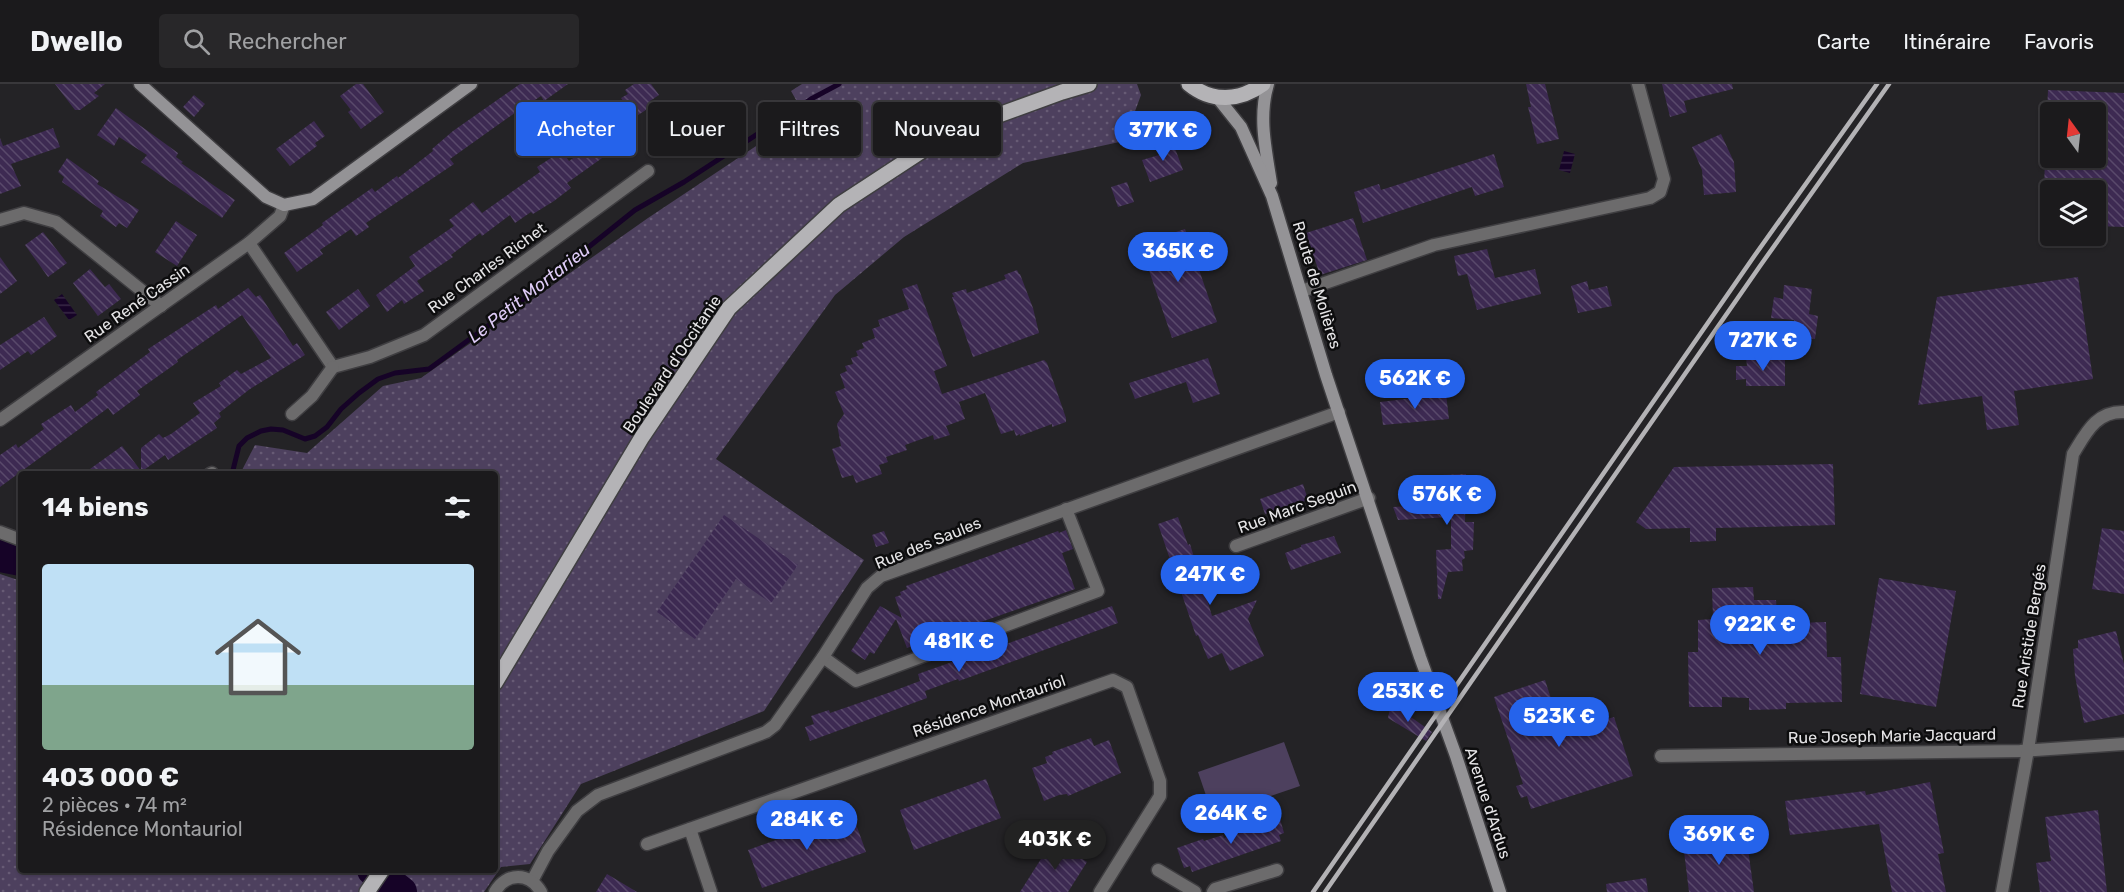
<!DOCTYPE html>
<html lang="fr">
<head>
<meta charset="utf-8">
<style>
	body { margin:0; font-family:Rubik,sans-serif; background:#282729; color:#f1f3f6; height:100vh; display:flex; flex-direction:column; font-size:22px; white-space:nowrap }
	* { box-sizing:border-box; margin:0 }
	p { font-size:20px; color:#a0a1a3 }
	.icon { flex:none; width:33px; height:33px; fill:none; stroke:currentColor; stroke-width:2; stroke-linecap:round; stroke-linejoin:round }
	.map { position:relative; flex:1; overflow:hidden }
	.panel { position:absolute; left:18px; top:387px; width:480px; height:402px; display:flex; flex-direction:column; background:#1b1a1c; border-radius:6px; box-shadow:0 2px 4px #0004,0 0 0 2px #39383b }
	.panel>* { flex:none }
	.hud { position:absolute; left:516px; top:18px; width:570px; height:54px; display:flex; gap:12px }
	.needle { width:39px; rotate:345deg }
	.controls { position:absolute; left:2040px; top:18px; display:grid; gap:12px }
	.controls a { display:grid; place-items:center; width:66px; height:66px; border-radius:6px; background:#1b1a1c; box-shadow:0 2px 4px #0004,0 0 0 2px #39383b; font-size:30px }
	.price { position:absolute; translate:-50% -51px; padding:0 14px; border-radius:21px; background:#2563eb; color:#fff; font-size:20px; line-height:39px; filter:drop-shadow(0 2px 3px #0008) }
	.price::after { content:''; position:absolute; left:50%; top:36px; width:18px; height:14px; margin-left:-9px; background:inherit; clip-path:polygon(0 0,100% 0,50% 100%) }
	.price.on { background:#222; color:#fff }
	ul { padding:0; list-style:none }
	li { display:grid; align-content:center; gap:12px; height:318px; padding:0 24px }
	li+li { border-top:2px solid #39383b }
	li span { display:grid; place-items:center; height:186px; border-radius:6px; color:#555 }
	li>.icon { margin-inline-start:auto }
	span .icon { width:108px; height:108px; fill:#fffc; stroke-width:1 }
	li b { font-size:26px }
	h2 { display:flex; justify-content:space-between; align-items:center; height:72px; padding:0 24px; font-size:26px }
	.pill { padding:0 21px; border-radius:6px; background:#1b1a1c; box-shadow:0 2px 4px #0004,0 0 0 2px #39383b; font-size:21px; line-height:54px }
	.pill.on { background:#2563eb; color:#fff }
	header { display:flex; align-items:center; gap:36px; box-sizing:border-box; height:84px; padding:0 30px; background:#1b1a1c; border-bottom:2px solid #39383b }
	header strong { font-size:28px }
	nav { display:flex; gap:33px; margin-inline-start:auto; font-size:21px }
	.search { width:420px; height:54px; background:#282729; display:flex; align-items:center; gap:15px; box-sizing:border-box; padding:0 21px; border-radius:6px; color:#a0a1a3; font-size:22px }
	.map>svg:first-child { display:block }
	.grass { fill:url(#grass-dots) }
	.pitch { fill:#4d405e }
	.water { fill:url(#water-rules) }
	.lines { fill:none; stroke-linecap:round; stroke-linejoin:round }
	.stream { stroke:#160327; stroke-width:5 }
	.river { stroke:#160327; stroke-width:32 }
	.building { fill:url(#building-back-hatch) }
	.street-casing { stroke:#3f3e41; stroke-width:15 }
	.secondary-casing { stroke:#3f3e41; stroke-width:15 }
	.primary-casing { stroke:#3f3e41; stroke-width:18 }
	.street { stroke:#6c6b6c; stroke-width:12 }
	.secondary { stroke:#949396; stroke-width:12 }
	.primary { stroke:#b4b3b6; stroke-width:15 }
	.rail { stroke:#b3b2b5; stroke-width:4.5 }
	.labels { text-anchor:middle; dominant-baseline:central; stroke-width:5; stroke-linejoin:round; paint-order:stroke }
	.street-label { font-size:16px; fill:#e6e5e7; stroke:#0d0d0e }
	.water-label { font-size:18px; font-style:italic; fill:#decbf6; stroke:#0d0d0e }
</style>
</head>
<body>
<header>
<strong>Dwello</strong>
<div class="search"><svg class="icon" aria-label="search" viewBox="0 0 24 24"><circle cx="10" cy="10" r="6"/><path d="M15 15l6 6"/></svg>Rechercher</div>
<nav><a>Carte</a><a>Itinéraire</a><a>Favoris</a></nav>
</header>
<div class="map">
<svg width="2124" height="808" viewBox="0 0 2124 808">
	<defs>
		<pattern id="grass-dots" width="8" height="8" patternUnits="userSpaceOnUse" patternTransform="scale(1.5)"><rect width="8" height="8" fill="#4d405e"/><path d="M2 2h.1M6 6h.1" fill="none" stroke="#675b75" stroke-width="1.8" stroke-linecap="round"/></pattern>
		<pattern id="water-rules" width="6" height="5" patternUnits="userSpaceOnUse" patternTransform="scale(1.5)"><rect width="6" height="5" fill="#160327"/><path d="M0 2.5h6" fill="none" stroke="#382846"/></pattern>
		<pattern id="building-back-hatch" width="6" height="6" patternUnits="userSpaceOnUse" patternTransform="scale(1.5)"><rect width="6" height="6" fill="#3d2a52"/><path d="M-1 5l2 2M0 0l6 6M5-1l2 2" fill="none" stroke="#59496b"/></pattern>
	</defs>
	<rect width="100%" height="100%" fill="#242326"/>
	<polygon class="grass" points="802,0 1137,0 1141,11 1124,57 1023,79 904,153 835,211 716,375 864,476 764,627 581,700 530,780 501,783 484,808 0,808 0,490 21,497 21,786 495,786 495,390 240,390 255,361 307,369 383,302 421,294 648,134 804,30 791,7"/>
	<polygon class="pitch" points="1284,658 1300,702 1213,732 1198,688"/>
	<g class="water">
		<polygon points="1564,67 1575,70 1570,89 1559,86"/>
		<polygon points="62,210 77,231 69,236 54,216"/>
	</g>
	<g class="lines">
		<polyline class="stream" points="232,390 239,362 247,354 261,347 271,345 283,346 305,355 315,352 327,343 341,325 359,309 378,295 395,289 429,285 511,225 635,126 684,98 811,15 839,0"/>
		<g class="river">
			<polyline points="0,472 21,476"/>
			<polyline points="373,786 401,808"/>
		</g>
	</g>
	<g class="building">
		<polygon points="55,0 105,0 94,9 99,12 80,26 75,26"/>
		<polygon points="356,0 363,0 384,28 361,45 348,28 351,26 340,12"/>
		<polygon points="520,0 568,0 544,17 541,12 509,33 450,75 454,80 366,139 369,143 356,152 351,145 320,166 323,170 297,188 284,169 323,141 322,139 372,104 375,108 397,92 398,94 433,67 432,65 453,47"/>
		<polygon points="634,0 651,0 659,11 650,17 652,22 635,33 621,14 628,10 625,6"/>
		<polygon points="1526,0 1545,0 1559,55 1537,60 1528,23 1531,23"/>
		<polygon points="1662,0 1732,0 1733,5 1684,17 1687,28 1670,33"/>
		<polygon points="2048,6 2124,9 2124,143 2096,142 2096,106 2044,106 2045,74 2096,74 2096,28 2047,28"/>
		<polygon points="194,11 205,20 194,33 183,23"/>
		<polygon points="116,24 178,69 176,73 183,78 181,79 235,116 222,134 141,78 147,71 119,53 114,62 97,51"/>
		<polygon points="621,34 633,52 567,99 571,104 554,117 533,130 531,128 515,139 510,131 482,152 480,149 451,171 453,173 417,197 424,207 404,220 402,216 387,228 376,211 415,182 409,173 454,142 449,136 473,118 482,129 540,88 537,83 562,67 569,77 590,62 587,58"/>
		<polygon points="314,37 325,52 315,59 317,62 290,82 276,65"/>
		<polygon points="53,44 60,63 11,80 21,102 0,110 0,54 3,62"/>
		<polygon points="1721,50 1734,78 1736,108 1704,111 1702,86 1692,63"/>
		<polygon points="1172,56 1183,86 1150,98 1142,76 1159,71 1156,62"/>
		<polygon points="1494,70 1504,103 1475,112 1472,103 1363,139 1354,108 1379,100 1381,106"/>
		<polygon points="67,74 99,97 97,100 139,126 127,144 119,139 116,143 100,132 103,127 62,98 64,93 58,88"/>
		<polygon points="1127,98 1134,118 1118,123 1111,103"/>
		<polygon points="1353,134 1367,176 1320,191 1306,149"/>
		<polygon points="176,137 197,151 177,182 155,168"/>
		<polygon points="1185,145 1217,238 1172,254 1140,160"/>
		<polygon points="43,148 67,179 48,193 25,161"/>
		<polygon points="1487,165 1495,194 1535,185 1541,210 1477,226 1467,190 1458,192 1454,172"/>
		<polygon points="0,173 17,197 0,210"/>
		<polygon points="90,185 105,203 109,200 121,215 98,232 73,199"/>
		<polygon points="1017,186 1019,190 1020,190 1033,224 1039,249 973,273 952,213 954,213 952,209 966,205 967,209 1006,195 1004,191"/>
		<polygon points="2078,193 2093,295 2014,307 2019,341 1987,346 1982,312 1918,321 1937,213"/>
		<polygon points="1587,197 1589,206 1607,202 1612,222 1578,229 1571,202"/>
		<polygon points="917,200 947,282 934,287 942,310 1044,276 1047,279 1066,334 1066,338 1052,343 1052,340 1020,352 1020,350 1016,352 1014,346 1001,350 985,309 959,318 965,335 946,342 950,351 934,356 933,351 905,361 907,366 886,373 888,378 879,381 882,390 856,399 853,391 842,394 832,365 841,362 837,340 844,330 835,308 845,304 840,290 847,287 845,282 853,280 851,274 858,272 856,267 864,264 862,259 875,254 872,245 880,242 878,236 909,225 902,205"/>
		<polygon points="1784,201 1812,205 1809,230 1818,232 1815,255 1792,252 1794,236 1771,234 1774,213 1783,215"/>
		<polygon points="248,204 256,213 260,211 293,262 297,259 305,271 250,305 219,329 221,333 214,339 217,344 168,376 165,371 141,388 143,390 83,390 122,362 141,387 141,364 159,350 163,354 171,350 200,329 193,319 221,302 219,299 237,286 241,290 271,274 242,231 177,276 178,278 137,307 140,311 113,331 108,324 0,403 0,371 16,360 18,364 44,345 41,340 71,321 75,328 98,311 96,308 150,268 148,265 216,221 218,225"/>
		<polygon points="358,205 370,222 339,246 326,228"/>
		<polygon points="44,233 57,252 31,271 28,267 0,286 0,261"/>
		<polygon points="1208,274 1220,310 1193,319 1186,298 1135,315 1129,299"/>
		<polygon points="1746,274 1785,274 1785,302 1746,302 1746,295 1736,296 1736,282 1747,282"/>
		<polygon points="1446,310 1449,335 1383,341 1380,318"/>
		<polygon points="1833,380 1835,441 1716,444 1716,457 1690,458 1690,444 1646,445 1636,438 1674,383"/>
		<polygon points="1466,390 1465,438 1474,438 1473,466 1464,467 1465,474 1462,476 1463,487 1448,488 1441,515 1438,515 1436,466 1451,465 1451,433 1398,436 1393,423 1444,420 1443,391"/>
		<polygon points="1303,400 1308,416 1265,430 1260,415"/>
		<polygon points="724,431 798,481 771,519 736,495 695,555 657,528"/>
		<polygon points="1178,433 1188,461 1190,460 1212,532 1257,516 1248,535 1264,572 1230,587 1222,569 1208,575 1198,551 1196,552 1158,440"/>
		<polygon points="2102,444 2124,447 2124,510 2092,505"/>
		<polygon points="1066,446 1073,465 1062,469 1075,505 907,564 896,535 874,570 870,568 865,576 851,567 880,522 902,534 895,513 901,511 900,508 907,505 906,502 1058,447 1059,449"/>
		<polygon points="884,447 889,459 876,463 872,451"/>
		<polygon points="1334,452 1341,469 1291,486 1285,469 1301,463 1301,461"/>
		<polygon points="1879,494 1956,507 1936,623 1860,610"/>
		<polygon points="1753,503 1754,516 1776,516 1777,529 1795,529 1797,539 1826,538 1827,573 1841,573 1842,618 1786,619 1786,625 1749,626 1749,614 1722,613 1722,623 1689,623 1688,568 1698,568 1698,536 1713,535 1712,504"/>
		<polygon points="1112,522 1118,539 959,597 958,595 925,607 927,614 810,657 805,643 814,640 811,632 829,626 830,629 888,609 920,597 918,590 952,578 953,579"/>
		<polygon points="2116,547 2124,580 2124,630 2084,639 2075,592 2073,565 2078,564 2078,556"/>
		<polygon points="1545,596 1561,645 1599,632 1601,637 1614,633 1633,692 1531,725 1527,712 1521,714 1516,702 1523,700 1494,613"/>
		<polygon points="1391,619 1432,648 1426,657 1388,634"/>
		<polygon points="1091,654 1094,662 1109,656 1121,689 1068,712 1067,710 1059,711 1044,717 1032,684 1047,679 1045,673 1053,670 1052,668"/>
		<polygon points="986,695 1001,734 914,766 900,726"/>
		<polygon points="1930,698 1944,769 1938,770 1946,808 1892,808 1879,740 1790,751 1785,717 1865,707 1866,711"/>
		<polygon points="2098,726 2107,808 2040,808 2036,779 2051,777 2045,733"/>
		<polygon points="852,729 866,768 762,804 748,766"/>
		<polygon points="1279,731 1284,749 1279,751 1281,757 1192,788 1190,782 1184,784 1177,764 1203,755 1204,757 1223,751 1224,754 1261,741 1260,738"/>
		<polygon points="1746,751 1754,808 1689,808 1683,759"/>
		<polygon points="1053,756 1087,778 1068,808 1020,808"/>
		<polygon points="607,790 637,808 596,808"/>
		<polygon points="1646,794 1648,808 1607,808 1606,800"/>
	</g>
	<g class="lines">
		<g class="street-casing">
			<g id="street">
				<polyline points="0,136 24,129 56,138 161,222"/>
				<polyline points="249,159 333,283"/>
				<polyline points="1302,207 1434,161 1650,114 1660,108 1664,95 1638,0"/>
				<polyline points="333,283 370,273 424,251 648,87"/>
				<polyline points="292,330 312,312 333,283"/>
				<polyline points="0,336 249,159 280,132 284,121"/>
				<polyline points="210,390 212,389"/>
				<polyline points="0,448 21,456"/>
				<polyline points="1236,462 1369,414"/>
				<polyline points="823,573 856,597 1098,507 1066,425"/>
				<polyline points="1661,672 2020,667 2124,660"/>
				<polyline points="690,745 711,808"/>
				<polyline points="647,760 1113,596 1127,603 1160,697 1160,712 1100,808"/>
				<polyline points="1158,786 1195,808"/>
				<polyline points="532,797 548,767 577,727 598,711 766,648 775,641 823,573 867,504 881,492 1339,328"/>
				<path d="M495,808c11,-20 35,-20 46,0"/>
				<polyline points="1213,808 1215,805 1277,786"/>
				<path d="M2002,808l26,-142 45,-296c13,-21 23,-43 51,-42"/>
			</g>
		</g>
		<g class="secondary-casing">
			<g id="secondary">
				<polyline points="140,0 266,113 284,121 313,115 471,0"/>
				<path d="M1268,0c-10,33 -2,66 3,99"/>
				<polyline points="1217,13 1241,43 1272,112 1326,291 1420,573 1456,672 1500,808"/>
			</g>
		</g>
		<g class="primary-casing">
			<g id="primary">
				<path d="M1189,0c23,19 51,17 74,0"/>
				<polyline points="495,599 642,353 729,224 839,121 949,49 1062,8 1089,0"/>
				<polyline points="367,808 382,786"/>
			</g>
		</g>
		<use href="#street" class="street"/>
		<use href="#secondary" class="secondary"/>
		<use href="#primary" class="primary"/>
		<g class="rail">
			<polyline points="1313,808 1755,171 1877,0"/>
			<polyline points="1325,808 1760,182 1889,0"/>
		</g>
	</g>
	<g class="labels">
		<g class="street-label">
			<text transform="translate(487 184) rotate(-36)">Rue Charles Richet</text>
			<text transform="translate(1317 201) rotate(73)">Route de Molières</text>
			<text transform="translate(137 219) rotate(-35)">Rue René Cassin</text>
			<text transform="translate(672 280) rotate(-56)">Boulevard d'Occitanie</text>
			<text transform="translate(1297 423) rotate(-20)">Rue Marc Seguin</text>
			<text transform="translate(928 459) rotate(-22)">Rue des Saules</text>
			<text transform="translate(2029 552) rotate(-81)">Rue Aristide Bergés</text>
			<text transform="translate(989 622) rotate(-19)">Résidence Montauriol</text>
			<text transform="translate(1892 652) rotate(-1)">Rue Joseph Marie Jacquard</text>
			<text transform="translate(1488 719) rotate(72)">Avenue d'Ardus</text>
		</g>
		<g class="water-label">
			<text transform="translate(529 209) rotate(-38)">Le Petit Mortarieu</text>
		</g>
	</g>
</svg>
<div class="controls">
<a><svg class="needle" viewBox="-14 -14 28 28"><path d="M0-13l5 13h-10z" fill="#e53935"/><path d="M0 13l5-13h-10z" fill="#a0a1a3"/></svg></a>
<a><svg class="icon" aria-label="layers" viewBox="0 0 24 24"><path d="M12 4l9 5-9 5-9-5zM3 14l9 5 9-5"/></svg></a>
</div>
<b class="price" style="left:1163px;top:78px">377K €</b>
<b class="price" style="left:1178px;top:199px">365K €</b>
<b class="price" style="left:1763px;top:288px">727K €</b>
<b class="price" style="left:1415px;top:326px">562K €</b>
<b class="price" style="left:1447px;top:442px">576K €</b>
<b class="price" style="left:1210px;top:522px">247K €</b>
<b class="price" style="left:1760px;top:572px">922K €</b>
<b class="price" style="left:959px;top:589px">481K €</b>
<b class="price" style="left:1408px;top:639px">253K €</b>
<b class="price" style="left:1559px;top:664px">523K €</b>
<b class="price" style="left:1231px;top:761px">264K €</b>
<b class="price" style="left:807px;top:767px">284K €</b>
<b class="price" style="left:1719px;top:782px">369K €</b>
<b class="price on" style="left:1055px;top:787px">403K €</b>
<div class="hud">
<a class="pill on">Acheter</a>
<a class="pill">Louer</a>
<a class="pill">Filtres</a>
<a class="pill">Nouveau</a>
</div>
<section class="panel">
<h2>14 biens<svg class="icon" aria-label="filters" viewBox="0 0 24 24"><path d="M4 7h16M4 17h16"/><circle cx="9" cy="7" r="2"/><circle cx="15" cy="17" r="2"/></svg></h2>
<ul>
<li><span style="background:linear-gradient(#bfe0f5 65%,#7fa58c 0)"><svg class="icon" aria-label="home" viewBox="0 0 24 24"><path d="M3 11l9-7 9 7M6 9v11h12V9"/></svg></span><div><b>403 000 €</b><p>2 pièces · 74 m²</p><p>Résidence Montauriol</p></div></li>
</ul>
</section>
</div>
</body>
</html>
